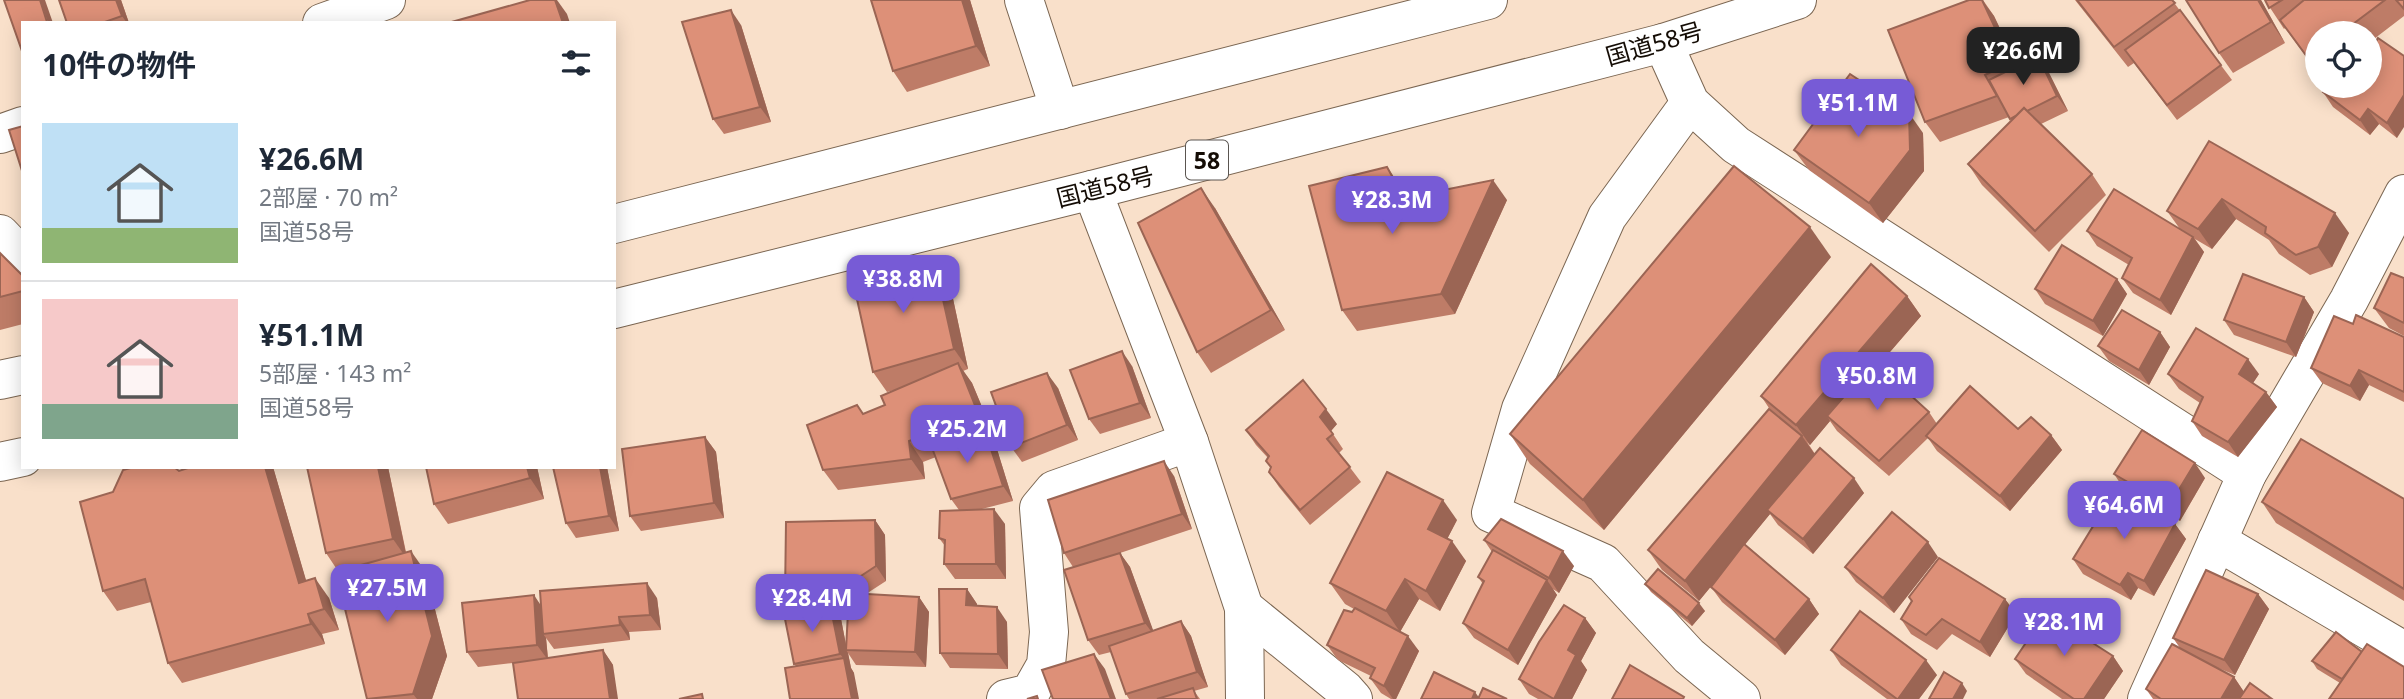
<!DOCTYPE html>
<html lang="ja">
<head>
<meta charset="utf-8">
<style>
	body { margin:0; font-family:"Noto Sans","Noto Sans JP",sans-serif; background:#f6f6f7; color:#1f2937; height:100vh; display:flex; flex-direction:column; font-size:26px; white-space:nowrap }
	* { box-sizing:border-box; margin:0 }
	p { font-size:23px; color:#747a83 }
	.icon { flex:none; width:38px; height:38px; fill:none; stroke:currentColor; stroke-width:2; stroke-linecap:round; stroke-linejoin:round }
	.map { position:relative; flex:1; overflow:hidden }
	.details { position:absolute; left:21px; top:21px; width:595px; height:448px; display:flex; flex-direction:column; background:#fff; border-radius:0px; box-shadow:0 4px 18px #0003 }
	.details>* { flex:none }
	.fabs { position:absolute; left:2305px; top:21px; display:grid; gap:14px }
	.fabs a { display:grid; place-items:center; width:77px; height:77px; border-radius:50%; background:#fff; box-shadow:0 4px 18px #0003; font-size:35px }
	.price { position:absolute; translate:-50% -60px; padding:0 16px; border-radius:14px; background:#775bd6; color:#fff; font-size:23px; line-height:46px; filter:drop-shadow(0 2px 4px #0008) }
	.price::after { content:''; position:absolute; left:50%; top:42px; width:21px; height:16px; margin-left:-10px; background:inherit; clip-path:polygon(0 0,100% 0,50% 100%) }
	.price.active { background:#222; color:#fff }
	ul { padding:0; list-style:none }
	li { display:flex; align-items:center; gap:21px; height:175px; padding:0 21px }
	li+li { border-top:2px solid #e0e1e3 }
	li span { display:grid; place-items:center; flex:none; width:196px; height:140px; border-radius:0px; color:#555 }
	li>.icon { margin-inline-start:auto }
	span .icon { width:84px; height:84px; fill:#fffc; stroke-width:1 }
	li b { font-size:30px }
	h2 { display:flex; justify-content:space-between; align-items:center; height:84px; padding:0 21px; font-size:30px }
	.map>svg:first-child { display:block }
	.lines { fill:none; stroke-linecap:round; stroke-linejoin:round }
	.street-casing { stroke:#7b6652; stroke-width:40 }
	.highway-casing { stroke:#7b6652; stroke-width:40 }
	.street { stroke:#fff; stroke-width:38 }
	.highway { stroke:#fff; stroke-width:38 }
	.wall { fill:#be7c67; fill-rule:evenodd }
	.shaded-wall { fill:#9b6554 }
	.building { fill:#dd9078; stroke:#9b6554; stroke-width:2 }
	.labels { text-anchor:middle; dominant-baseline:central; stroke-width:5; stroke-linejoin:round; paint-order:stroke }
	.shield { fill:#fff; stroke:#5a5550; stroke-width:2 }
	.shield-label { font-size:23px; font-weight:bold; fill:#140c05 }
	.street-label { font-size:24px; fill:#140c05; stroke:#fff }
</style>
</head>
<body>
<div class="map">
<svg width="2404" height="699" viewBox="0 0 2404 699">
	<rect width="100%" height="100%" fill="#f9e0ca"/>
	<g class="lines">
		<g class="street-casing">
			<g id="street">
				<polyline points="1024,0 1060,110"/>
				<polyline points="322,23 386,0"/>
				<polyline points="1663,43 1690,103 1736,145 2247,474"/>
				<polyline points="1690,103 1607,217 1521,409 1491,513 1603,563 1689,656 1741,699"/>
				<polyline points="0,134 23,126"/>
				<polyline points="1092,190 1189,442 1244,608 1245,699"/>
				<polyline points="0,234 23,258"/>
				<polyline points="2217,541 2404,651"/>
				<polyline points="1244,608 1345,690 1353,699"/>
				<polyline points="1006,699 1030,693 1046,665 1049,632 1039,508 1054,490 1189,442"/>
				<polyline points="2147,699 2247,474 2349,300 2404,194"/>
			</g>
		</g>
		<g class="highway-casing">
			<g id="highway">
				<polyline points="614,224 1488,0"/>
				<polyline points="614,309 1092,190 1663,43 1797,0"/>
				<polyline points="0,380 23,375"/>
				<polyline points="0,462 23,457"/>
			</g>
		</g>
		<use href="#street" class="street"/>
		<use href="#highway" class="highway"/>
	</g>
	<g class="wall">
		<polygon points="59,0 121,0 129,23 67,23"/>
		<polygon points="970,0 990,66 907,92 893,71"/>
		<polygon points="1969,0 1983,0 1994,16 2018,66 2048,71 2068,111 2041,124 2092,174 2106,195 2049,252 1982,185 1968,164 2012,121 2009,117 1940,142 1925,122"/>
		<polygon points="2075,0 2172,0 2232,80 2177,120 2134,63 2128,67"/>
		<polygon points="2261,0 2285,43 2233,73 2219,53"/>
		<polygon points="2265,0 2404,0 2404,16 2370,42 2370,33 2317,33 2317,71 2285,28 2284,29"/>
		<polygon points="741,25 771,122 724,134 713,119"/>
		<polygon points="2404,56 2397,138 2379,124 2370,135 2333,107 2323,92 2346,89"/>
		<polygon points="1923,133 1924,171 1883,223 1809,170 1794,150"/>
		<polygon points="2209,141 2349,233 2332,267 2310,275 2279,254 2269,240 2236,219 2212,249 2195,239 2204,252 2171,315 2133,293 2122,278 2129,265 2097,246 2087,231 2180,229 2167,211"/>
		<polygon points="1401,187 1406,197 1507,200 1455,314 1357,331 1342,310"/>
		<polygon points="1215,208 1285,330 1211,373 1197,352"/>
		<polygon points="0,253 23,276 23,324 0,330"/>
		<polygon points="1831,257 1604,530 1530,464 1510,434"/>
		<polygon points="934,259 949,280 968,369 963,371 972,383 995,438 991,439 996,446 1013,501 978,510 1005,524 1006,579 955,579 944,564 945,546 939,538 959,510 951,499 936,457 923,462 925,479 838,490 823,470 863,414 885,405 895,390 887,392 873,372"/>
		<polygon points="2404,278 2404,336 2389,328 2374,308"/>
		<polygon points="2117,279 2127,294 2103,336 2045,304 2035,289"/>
		<polygon points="1907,296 1921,316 1878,366 1929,412 1937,424 2018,429 2051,435 2062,450 2010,511 1937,451 1928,438 1889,476 1837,431 1830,421 1810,445 1807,442 1815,454 1864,493 1813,554 1778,525 1770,514 1745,544 1809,599 1819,614 1785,655 1722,602 1711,587 1718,578 1699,601 1662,570 1648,550 1771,411 1761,396"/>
		<polygon points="2304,297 2314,312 2296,357 2234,335 2224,320"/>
		<polygon points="2353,324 2404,337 2404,402 2369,385 2360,401 2322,383 2311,368"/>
		<polygon points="2160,332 2170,347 2149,385 2109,361 2098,346"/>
		<polygon points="1132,366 1151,418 1100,434 1089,419"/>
		<polygon points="2168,374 2259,374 2253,383 2266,392 2277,407 2238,457 2202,436 2192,421 2200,403 2179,389"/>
		<polygon points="1058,388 1078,440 1022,462 1011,447"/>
		<polygon points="1337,424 1331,431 1343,449 1339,453 1361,482 1310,525 1279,487 1269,472 1271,467 1268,458 1256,445 1246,430"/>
		<polygon points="705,437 716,452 724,518 641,531 630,516"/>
		<polygon points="191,467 273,467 306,581 329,598 339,630 322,634 325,644 182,683 168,663 151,602 117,611 103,591 179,471"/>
		<polygon points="307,467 388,467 406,552 425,571 447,656 432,699 367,699 338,571 326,553"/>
		<polygon points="426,467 537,467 544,499 448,524 434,504"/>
		<polygon points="607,467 619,531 576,538 566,523"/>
		<polygon points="2114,474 2205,478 2180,521 2124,489"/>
		<polygon points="1174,476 1192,529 1120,553 1130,567 1153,631 1181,621 1191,636 1208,687 1194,691 1200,699 1129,699 1126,694 1111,652 1099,655 1088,640 1073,567 1064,553"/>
		<polygon points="2404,499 2404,601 2276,523 2262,502"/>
		<path d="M875,520l10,15 1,46 -20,13 53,3 10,15 -3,55 -70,-2 -8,-12 3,15 3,5 -58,-7 -2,-2 1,-52 -10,-15zM848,606l-2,39 -5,-26 -7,-10 11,-1z"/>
		<polygon points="1457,520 1447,539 1466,561 1440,611 1419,599 1400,632 1419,651 1396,699 1391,699 1381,693 1370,678 1371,676 1338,660 1327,645 1354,609 1345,604 1330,583"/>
		<polygon points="2175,524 2186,539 2154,596 2138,588 2131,600 2083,574 2073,559"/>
		<polygon points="1484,540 1574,566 1559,593 1553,589 1557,595 1518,665 1474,638 1463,623 1483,584 1478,577 1492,552"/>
		<polygon points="1938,557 1894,613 1856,582 1845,567"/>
		<polygon points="1645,584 1705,611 1692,626 1651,592"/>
		<polygon points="967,589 977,604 977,606 1007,622 1008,669 950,668 940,653"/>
		<polygon points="2258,594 2269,609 2235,675 2211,665 2234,677 2244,692 2272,699 2153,699 2146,689 2180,648 2173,638"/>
		<polygon points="1909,597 2005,599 2016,614 1990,657 1952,634 1937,650 1911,634 1901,619 1911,601"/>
		<polygon points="657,598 661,630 629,632 630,640 554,649 546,638 548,658 603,650 613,665 513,663 478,667 467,652 541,606"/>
		<polygon points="1585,618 1596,633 1581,661 1587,670 1572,699 1538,699 1529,694 1519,679"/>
		<polygon points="1831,650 1937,675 1919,699 1887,699 1841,665"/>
		<polygon points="2362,652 2340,683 2317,669 2312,661"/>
		<polygon points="2113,656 2123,671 2104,699 2062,699 2026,674 2015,659"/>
	</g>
	<g class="shaded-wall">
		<polygon points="40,0 45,0 53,23 48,23"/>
		<polygon points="116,0 121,0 129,23 127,23 122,16"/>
		<polygon points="555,0 557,0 567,14 570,23 563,23"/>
		<polygon points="962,0 970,0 990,66 976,46"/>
		<polygon points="1982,0 1994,16 2025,82 2011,62"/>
		<polygon points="2258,0 2261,0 2285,43 2271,22"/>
		<polygon points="731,10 741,25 771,122 760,107"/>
		<polygon points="2038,56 2048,71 2068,111 2057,96"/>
		<polygon points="2404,95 2404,127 2397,138 2387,123"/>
		<polygon points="2368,109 2379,124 2370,135 2360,120"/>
		<polygon points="1909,113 1923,133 1924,171 1883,223 1869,203"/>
		<polygon points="1387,167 1401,187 1418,218 1404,198"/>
		<polygon points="1493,180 1507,200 1455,314 1441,294"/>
		<polygon points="1201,188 1215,208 1285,330 1271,310"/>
		<polygon points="2222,199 2236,219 2212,249 2198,229"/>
		<polygon points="2335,213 2349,233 2332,267 2318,247"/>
		<polygon points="1810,227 1831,257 1604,530 1583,500"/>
		<polygon points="2193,237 2204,252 2171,315 2160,300"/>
		<polygon points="934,259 949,280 968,369 954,349"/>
		<polygon points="2117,279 2127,294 2103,336 2093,321"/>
		<polygon points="1907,296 1921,316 1831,420 1827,416 1830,421 1810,445 1796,425"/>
		<polygon points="2304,297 2314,312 2296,357 2286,342"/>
		<polygon points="2160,332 2170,347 2149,385 2139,370"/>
		<polygon points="1122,351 1132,366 1151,418 1140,403"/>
		<polygon points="2248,359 2259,374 2249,389 2239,374"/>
		<polygon points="958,363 972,383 995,438 980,418"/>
		<polygon points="2359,370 2369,385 2360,401 2350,386"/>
		<polygon points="1047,373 1058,388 1078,440 1067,425"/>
		<polygon points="2266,392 2277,407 2238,457 2228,442"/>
		<polygon points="1326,409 1337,424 1330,432 1320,417"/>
		<polygon points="985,431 996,446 1013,501 1003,486"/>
		<polygon points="2051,435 2062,450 2010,511 2000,496"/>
		<polygon points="1802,436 1816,456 1767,510 1770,514 1699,601 1685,581"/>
		<polygon points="705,437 716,452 724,518 714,503"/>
		<polygon points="909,441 923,462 925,479 911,459"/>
		<polygon points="1164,461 1174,476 1192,529 1182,514"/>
		<polygon points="2195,463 2205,478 2180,521 2169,506"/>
		<polygon points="265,467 273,467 313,604 299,583"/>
		<polygon points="378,467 388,467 407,559 393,539"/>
		<polygon points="527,467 537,467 544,499 530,478"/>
		<polygon points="600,467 607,467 619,531 609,516"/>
		<polygon points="1854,478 1864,493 1813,554 1803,539"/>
		<polygon points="1443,500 1457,520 1442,549 1428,529"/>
		<polygon points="994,509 1005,524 1006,579 996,564"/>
		<polygon points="875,520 885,535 886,581 876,566"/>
		<polygon points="2175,524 2186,539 2154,596 2144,581"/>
		<polygon points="1452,541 1466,561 1440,611 1426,591"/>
		<polygon points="1928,542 1938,557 1894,613 1883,598"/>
		<polygon points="411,551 425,571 447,656 432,699 417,699 413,694"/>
		<polygon points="1563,551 1574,566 1559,593 1549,578"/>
		<polygon points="1120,553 1130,567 1156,638 1145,623"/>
		<polygon points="2128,573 2138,588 2131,600 2120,585"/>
		<polygon points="315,578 329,598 339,630 324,609"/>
		<polygon points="1405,579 1419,599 1400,632 1386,611"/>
		<polygon points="1547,580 1557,595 1518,665 1508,650"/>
		<polygon points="647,583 657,598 661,630 650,615"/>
		<polygon points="967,589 977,604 976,620 966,605"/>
		<polygon points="2258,594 2269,609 2235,675 2224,660"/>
		<polygon points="534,595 544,610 543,634 546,638 548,660 537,645"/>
		<polygon points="919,597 929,612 926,667 915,652"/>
		<polygon points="1809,599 1819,614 1785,655 1775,640"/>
		<polygon points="2005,599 2016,614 1990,657 1980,642"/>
		<polygon points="1699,603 1705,611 1692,626 1687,618"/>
		<polygon points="830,604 841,619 847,650 846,650 848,653 851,668 854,673 859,699 852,699 844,659 840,654"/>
		<polygon points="997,607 1007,622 1008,669 998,654"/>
		<polygon points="308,614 322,634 325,644 311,624"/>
		<polygon points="619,617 629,632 630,640 620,625"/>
		<polygon points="1585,618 1596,633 1581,661 1587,670 1572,699 1554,699 1568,650"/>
		<polygon points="1181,621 1191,636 1208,687 1197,672"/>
		<polygon points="1408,636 1419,651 1396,699 1393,699 1384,686"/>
		<polygon points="603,650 613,665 618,699 610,699"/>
		<polygon points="1094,654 1105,669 1116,699 1111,699"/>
		<polygon points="2113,656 2123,671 2104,699 2084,699"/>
		<polygon points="1926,660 1937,675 1919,699 1898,699"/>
		<polygon points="2234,677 2244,692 2240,699 2221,699"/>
		<polygon points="1962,683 1967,691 1963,699 1953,699"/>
		<polygon points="1475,692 1480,699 1472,699"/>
	</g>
	<g class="building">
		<polygon points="4,0 40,0 47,22 54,22 54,23 23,23 23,54"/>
		<polygon points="59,0 116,0 122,16 102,23 67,23"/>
		<polygon points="530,0 555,0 563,23 448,23"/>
		<polygon points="871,0 962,0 976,46 893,71"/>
		<polygon points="1969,0 1982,0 2011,62 1985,75 1997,96 1925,122 1888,30"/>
		<polygon points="2077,0 2172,0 2175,3 2114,47"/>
		<polygon points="2186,0 2258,0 2271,22 2219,53"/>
		<polygon points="2265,0 2282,0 2269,8"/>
		<polygon points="2304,0 2385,0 2341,33 2317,33 2317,51 2308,58 2280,20"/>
		<polygon points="2396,0 2404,0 2404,9"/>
		<polygon points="731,10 760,107 713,119 682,22"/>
		<polygon points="2180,10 2221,65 2167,105 2125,50"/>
		<polygon points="2378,38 2404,56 2404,95 2387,123 2368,109 2360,120 2323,92 2327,86 2341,86 2346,89 2347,86 2370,86 2370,52"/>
		<polygon points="2038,56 2057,96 2027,111 2024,108 2017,115 2010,119 1989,80"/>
		<polygon points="1850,74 1909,113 1910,150 1869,203 1794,150"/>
		<polygon points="2024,108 2092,174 2035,231 1968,164"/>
		<polygon points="23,126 23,174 9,130"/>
		<polygon points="2209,141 2335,213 2318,247 2296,255 2265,233 2266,227 2222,199 2198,229 2167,211"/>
		<polygon points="1734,166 1810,227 1583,500 1510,434"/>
		<polygon points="1387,167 1404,198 1493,180 1441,294 1342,310 1309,186"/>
		<polygon points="1201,188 1271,310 1197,352 1138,223"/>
		<polygon points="2114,189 2193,237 2160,300 2122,278 2132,258 2087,231"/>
		<polygon points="2062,245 2117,279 2093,321 2035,289"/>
		<polygon points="0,253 23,276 23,291 0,297"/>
		<polygon points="934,259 954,349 873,372 853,281"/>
		<polygon points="1871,264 1907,296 1796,425 1761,396"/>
		<polygon points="2391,273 2404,278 2404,323 2374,308"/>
		<polygon points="2243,274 2304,297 2286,342 2224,320"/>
		<polygon points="2122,310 2160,332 2139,370 2098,346"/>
		<polygon points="2356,315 2404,337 2404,392 2359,370 2350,386 2311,368 2334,316 2353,324"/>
		<polygon points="2196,328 2248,359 2239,374 2266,392 2228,442 2192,421 2203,397 2168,374"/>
		<polygon points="1122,351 1140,403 1089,419 1070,370"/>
		<polygon points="1874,362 1929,412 1879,461 1827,416"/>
		<polygon points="958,363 980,418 909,441 911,459 823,470 807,425 857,405 863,414 885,405 881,396"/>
		<polygon points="1047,373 1067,425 1011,447 991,392"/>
		<polygon points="1303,380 1326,409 1320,417 1333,434 1327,439 1350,467 1300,510 1269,472 1271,467 1266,461 1269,456 1246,430"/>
		<polygon points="1970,386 2018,429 2031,417 2051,435 2000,496 1926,436"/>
		<polygon points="1769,409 1802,436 1685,581 1648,550"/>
		<polygon points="2142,430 2195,463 2169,506 2114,474"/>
		<polygon points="985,431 1003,486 951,499 931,445"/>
		<polygon points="705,437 714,503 630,516 622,449"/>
		<polygon points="2301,439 2404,499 2404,589 2262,502"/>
		<polygon points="1820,448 1854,478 1803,539 1767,510"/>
		<polygon points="1164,461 1182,514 1064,553 1048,500"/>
		<polygon points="134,467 174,467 179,471 191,467 265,467 299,583 315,578 324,609 308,614 311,624 168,663 145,579 103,591 80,502 113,492 123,470"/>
		<polygon points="307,467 378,467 393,539 326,553"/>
		<polygon points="426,467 527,467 530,478 434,504"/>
		<polygon points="553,467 600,467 609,516 566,523"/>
		<polygon points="1387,472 1443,500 1428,529 1452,541 1426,591 1405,579 1386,611 1330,583"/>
		<polygon points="2114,492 2175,524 2144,581 2128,573 2120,585 2073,559"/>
		<polygon points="994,509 996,564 944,564 945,540 939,538 940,511"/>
		<polygon points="1892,512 1928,542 1883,598 1845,567"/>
		<polygon points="1501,519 1563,551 1549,578 1484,540"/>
		<polygon points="875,520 876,566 835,593 785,597 786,522"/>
		<polygon points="1744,544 1809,599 1775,640 1711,587"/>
		<polygon points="1493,550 1547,580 1508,650 1463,623 1484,581 1478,577"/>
		<polygon points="411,551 432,636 413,694 367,699 336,572"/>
		<polygon points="1120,553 1145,623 1088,640 1064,570"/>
		<polygon points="1939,558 2005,599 1980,642 1942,619 1926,635 1901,619 1912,601 1909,597"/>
		<polygon points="1658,569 1699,603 1687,618 1645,584"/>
		<polygon points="2206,570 2258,594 2224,660 2173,638"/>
		<polygon points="647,583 650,615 619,617 620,625 543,634 540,591"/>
		<polygon points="939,589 967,589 966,605 997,607 998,654 940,653"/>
		<polygon points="849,593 919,597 915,652 846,650"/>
		<polygon points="534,595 537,645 467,652 462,603"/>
		<polygon points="830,604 840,654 794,664 784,614"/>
		<polygon points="1564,605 1585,618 1568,650 1576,655 1554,699 1519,679 1539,642"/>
		<polygon points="1355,608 1408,636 1384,686 1370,678 1375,668 1327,645 1344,610 1352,612"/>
		<polygon points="1860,611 1926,660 1898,699 1897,699 1831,650"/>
		<polygon points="2046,613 2113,656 2084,699 2074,699 2015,659"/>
		<polygon points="1181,621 1197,672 1126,694 1109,646"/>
		<polygon points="2336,632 2362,652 2342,679 2312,661"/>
		<polygon points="2172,644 2234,677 2221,699 2161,699 2146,689"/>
		<polygon points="2367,644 2404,667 2404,699 2329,699"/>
		<polygon points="603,650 610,699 518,699 513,663"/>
		<polygon points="1094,654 1111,699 1053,699 1042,670"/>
		<polygon points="844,658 852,699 790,699 785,668"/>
		<polygon points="1630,665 1684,697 1683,699 1612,699"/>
		<polygon points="1434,672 1475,692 1472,699 1421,699"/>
		<polygon points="1944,672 1962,683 1953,699 1929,699"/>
		<polygon points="2250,683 2272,699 2239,699"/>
		<polygon points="1193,688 1197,699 1157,699"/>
		<polygon points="1483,688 1507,699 1478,699"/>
		<polygon points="702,694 703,699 679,699"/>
		<polygon points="1037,696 1038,699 1027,699"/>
	</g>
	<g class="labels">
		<rect class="shield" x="1186" y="140.5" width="42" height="39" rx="5"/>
		<g class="shield-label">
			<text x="1207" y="160">58</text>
		</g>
		<g class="street-label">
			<text transform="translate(1654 43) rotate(-16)">国道58号</text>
			<text transform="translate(1105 186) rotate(-14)">国道58号</text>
		</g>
	</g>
</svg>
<div class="fabs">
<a><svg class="icon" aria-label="locate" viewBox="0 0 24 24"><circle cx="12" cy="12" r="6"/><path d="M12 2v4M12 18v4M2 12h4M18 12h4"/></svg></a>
</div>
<b class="price active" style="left:2023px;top:87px">¥26.6M</b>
<b class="price" style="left:1858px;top:139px">¥51.1M</b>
<b class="price" style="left:1392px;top:236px">¥28.3M</b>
<b class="price" style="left:903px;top:315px">¥38.8M</b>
<b class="price" style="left:1877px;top:412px">¥50.8M</b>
<b class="price" style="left:967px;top:465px">¥25.2M</b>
<b class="price" style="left:2124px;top:541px">¥64.6M</b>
<b class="price" style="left:387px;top:624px">¥27.5M</b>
<b class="price" style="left:812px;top:634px">¥28.4M</b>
<b class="price" style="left:2064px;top:658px">¥28.1M</b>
<section class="details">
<h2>10件の物件<svg class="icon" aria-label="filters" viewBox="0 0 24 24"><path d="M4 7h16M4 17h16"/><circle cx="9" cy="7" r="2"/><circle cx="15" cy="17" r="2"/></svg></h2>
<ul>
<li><span style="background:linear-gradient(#bfe0f5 75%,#8fb573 0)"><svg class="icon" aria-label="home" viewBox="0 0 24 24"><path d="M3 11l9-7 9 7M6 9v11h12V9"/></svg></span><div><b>¥26.6M</b><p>2部屋 · 70 m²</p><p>国道58号</p></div></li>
<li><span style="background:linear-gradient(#f6c9c9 75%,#7fa58c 0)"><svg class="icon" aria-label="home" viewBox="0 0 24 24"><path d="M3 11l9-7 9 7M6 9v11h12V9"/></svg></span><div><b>¥51.1M</b><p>5部屋 · 143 m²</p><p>国道58号</p></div></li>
</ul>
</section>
</div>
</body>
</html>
